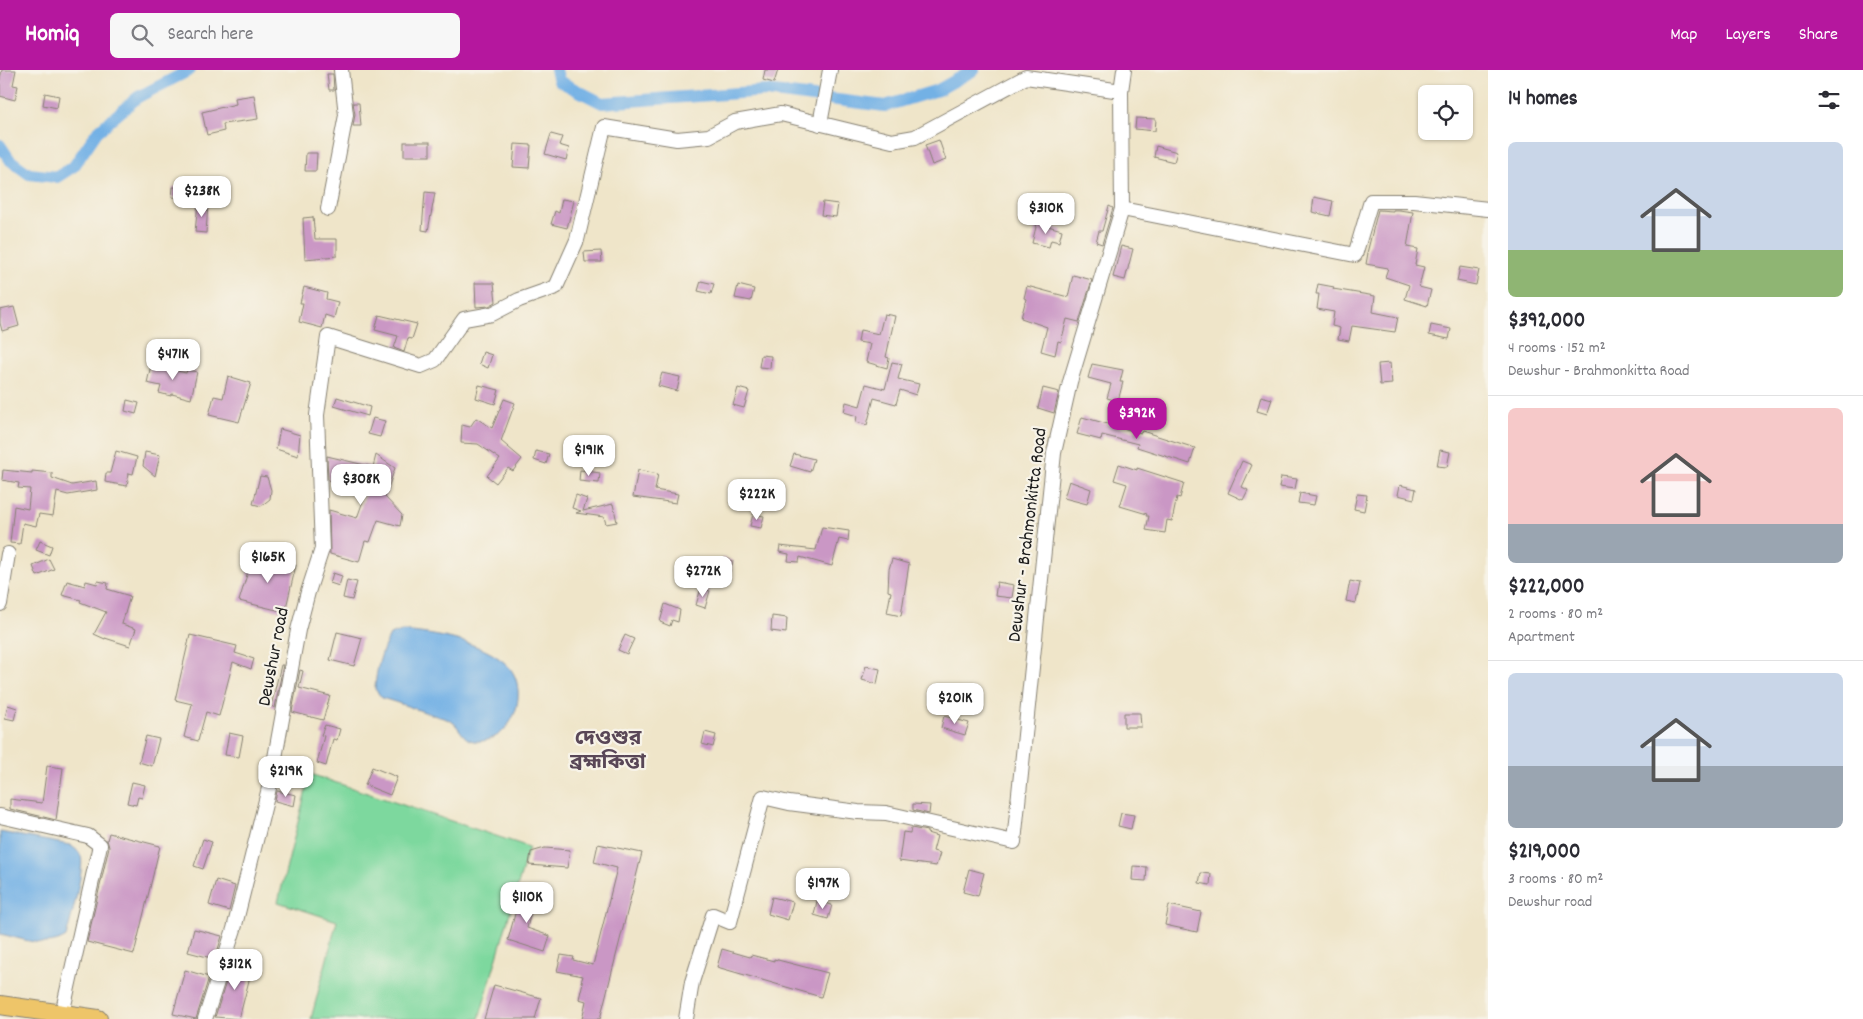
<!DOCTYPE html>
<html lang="en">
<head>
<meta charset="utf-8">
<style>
	body { margin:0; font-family:Dekko,"Noto Sans Bengali",sans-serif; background:#f7f7f7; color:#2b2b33; height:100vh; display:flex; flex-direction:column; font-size:19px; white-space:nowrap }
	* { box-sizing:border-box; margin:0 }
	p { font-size:16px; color:#7c7c81 }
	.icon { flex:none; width:28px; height:28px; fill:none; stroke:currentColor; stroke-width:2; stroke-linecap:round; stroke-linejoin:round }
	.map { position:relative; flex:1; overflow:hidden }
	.drawer { display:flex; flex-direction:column; background:#fff; width:375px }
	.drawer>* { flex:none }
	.fabs { position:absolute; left:1418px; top:15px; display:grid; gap:10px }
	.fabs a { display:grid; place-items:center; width:55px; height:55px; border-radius:8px; background:#fff; box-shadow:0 1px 4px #0004; font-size:25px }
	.price { position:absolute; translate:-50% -42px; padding:0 11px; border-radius:10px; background:#fff; color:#222; font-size:16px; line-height:32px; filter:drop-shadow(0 1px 2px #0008) }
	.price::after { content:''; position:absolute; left:50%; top:30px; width:15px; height:11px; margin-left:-8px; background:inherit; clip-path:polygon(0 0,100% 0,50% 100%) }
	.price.on { background:#b5179e; color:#fff }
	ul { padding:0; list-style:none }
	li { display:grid; align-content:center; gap:10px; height:265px; padding:0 20px }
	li+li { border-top:1px solid #e1e1e2 }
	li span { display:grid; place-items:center; height:155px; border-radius:8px; color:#555 }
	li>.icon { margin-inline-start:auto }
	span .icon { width:90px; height:90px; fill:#fffc; stroke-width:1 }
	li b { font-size:21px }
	h2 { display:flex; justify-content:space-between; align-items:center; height:60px; padding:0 20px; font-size:21px }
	header { display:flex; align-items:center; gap:30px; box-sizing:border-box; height:70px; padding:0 25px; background:#b5179e; color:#fff }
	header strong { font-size:24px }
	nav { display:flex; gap:28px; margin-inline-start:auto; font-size:18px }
	.search { width:350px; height:45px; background:#f7f7f7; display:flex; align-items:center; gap:12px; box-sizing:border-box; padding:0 18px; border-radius:8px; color:#7c7c81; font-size:19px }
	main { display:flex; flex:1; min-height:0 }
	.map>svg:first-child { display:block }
	.green { fill:#7dd89e; stroke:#4c7a5d }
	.water { fill:#73b1e5; stroke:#486680 }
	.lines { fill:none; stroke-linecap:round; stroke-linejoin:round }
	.canal { stroke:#73b1e5; stroke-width:12 }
	.building { fill:#ca97c5 }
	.minor-casing { stroke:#868072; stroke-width:16 }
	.major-casing { stroke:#868072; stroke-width:20 }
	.minor { stroke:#fff; stroke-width:14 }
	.major { stroke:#eec569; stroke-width:18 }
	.labels { text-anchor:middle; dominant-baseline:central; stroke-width:4.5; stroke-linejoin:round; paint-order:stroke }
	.street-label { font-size:19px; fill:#1c1c1c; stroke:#f7f3e8 }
	.quarter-label { font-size:21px; font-weight:bold; fill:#594757; stroke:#f7f3e8 }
</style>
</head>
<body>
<header>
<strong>Homiq</strong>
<div class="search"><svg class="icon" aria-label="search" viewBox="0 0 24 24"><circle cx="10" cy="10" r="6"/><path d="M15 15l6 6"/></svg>Search here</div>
<nav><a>Map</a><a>Layers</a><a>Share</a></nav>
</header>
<main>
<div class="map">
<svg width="1488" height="949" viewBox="0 0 1488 949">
	<rect width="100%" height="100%" fill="#f7f3e8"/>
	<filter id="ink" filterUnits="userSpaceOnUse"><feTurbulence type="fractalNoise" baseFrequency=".02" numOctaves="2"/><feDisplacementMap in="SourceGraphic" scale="10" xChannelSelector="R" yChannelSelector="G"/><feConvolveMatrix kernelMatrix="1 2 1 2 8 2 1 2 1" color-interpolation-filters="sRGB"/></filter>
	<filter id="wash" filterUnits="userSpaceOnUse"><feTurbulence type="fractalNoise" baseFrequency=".0096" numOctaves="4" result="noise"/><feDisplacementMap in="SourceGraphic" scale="20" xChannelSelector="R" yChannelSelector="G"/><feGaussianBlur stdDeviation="1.12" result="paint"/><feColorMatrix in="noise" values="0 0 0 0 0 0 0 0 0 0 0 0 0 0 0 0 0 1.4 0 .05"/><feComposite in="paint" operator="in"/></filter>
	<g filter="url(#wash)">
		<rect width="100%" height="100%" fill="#efe5c9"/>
		<polygon class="green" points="310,704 529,777 479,949 311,949 337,851 278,832"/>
		<g class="water">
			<path d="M402,561c32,3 79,10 104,33 26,23 8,81 -32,77 -12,-1 -14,-15 -23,-20 -5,-3 -12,-4 -18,-6 -17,-6 -34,-12 -51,-17l-7,-9c1,-20 6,-37 15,-54z"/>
			<path d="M0,762l70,13c4,3 9,6 11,11 4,13 -11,66 -15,81 -19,13 -45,1 -66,-3z"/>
		</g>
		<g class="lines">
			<g class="canal">
				<polyline points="556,0 559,11 602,33 766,21 885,36 938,20 974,0"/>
				<polyline points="0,75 10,90 29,104 57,107 74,96 97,62 138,27 190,0"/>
			</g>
		</g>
		<g id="blocks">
			<g class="building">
				<polygon points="2,0 16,0 13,15 18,16 15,30 0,26 0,8"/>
				<polygon points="765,0 778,0 774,13 763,10"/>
				<polygon points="327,4 333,4 334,20 329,20"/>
				<polygon points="45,23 59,26 57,38 43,35"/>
				<polygon points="254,25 258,49 223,54 224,61 207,65 202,42 236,34 235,28"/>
				<polygon points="353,33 359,33 361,56 353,56 355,44"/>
				<polygon points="1136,48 1156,49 1155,61 1135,59"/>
				<polygon points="551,64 562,67 559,75 569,78 566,90 545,84"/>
				<polygon points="939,70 946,90 932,95 925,75"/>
				<rect x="404" y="72" width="26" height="14"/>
				<polygon points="515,74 531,75 529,98 513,97"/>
				<polygon points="1156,76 1177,82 1174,92 1154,87"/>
				<polygon points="306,83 317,83 316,101 305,101"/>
				<polygon points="173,117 183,118 182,128 172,127"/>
				<polygon points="425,122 435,123 428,161 422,160"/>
				<polygon points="1314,127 1333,131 1330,146 1312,142"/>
				<polygon points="562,129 574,131 567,158 551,154 555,141 559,143"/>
				<polygon points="823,132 838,134 836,147 821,145"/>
				<polygon points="198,133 208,134 206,163 195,162"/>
				<polygon points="1109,136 1113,138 1102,174 1096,172 1099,161 1102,161"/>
				<polygon points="1378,140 1393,141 1393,140 1399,140 1413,142 1407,177 1418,179 1415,195 1424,197 1419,217 1431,220 1427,236 1405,229 1409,215 1385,207 1388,198 1366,194 1368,183 1367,183"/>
				<polygon points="313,147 315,169 337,169 337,186 305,189 303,148"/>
				<polygon points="1037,153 1062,160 1059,172 1051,170 1049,177 1032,173"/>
				<polygon points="1121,176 1133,179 1125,210 1113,207"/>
				<polygon points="601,181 602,192 585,192 584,182"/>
				<polygon points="1460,197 1479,200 1476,215 1457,211"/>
				<polygon points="1073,205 1092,210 1079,252 1067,249 1061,272 1058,271 1055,285 1041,281 1047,257 1021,248 1026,229 1024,228 1027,216 1068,227"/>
				<polygon points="701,211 714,214 711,224 698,221"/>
				<polygon points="475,213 494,213 496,232 489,236 476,237"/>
				<polygon points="1318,214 1334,217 1333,219 1375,226 1373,242 1398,247 1395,262 1352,256 1349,271 1338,269 1340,258 1332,256 1334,242 1317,239 1319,224 1316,224"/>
				<polygon points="738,215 754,219 751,231 735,228"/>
				<polygon points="304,217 327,223 326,229 338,232 334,248 325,245 322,258 299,252 303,233 300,233"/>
				<polygon points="14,237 19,256 2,261 0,253 0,240"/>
				<polygon points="884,244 895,246 886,287 889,288 887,298 866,292 870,274 858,272 860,260 879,264"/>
				<polygon points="379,245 417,254 412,269 408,268 404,282 394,278 398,266 375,260"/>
				<polygon points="1431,255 1451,259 1449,269 1429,265"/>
				<polygon points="483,282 492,285 488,298 479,294"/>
				<polygon points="761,285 771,286 770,298 759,297"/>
				<polygon points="892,292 902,294 898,309 919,314 916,325 900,320 896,334 874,328 867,355 856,352 857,346 844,342 846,332 860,336 866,314 885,319"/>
				<polygon points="1390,293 1392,314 1380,315 1378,294"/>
				<polygon points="1092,294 1123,300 1120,312 1123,312 1118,331 1107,328 1111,314 1088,308"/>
				<polygon points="151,295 186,303 187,300 197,302 191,329 172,324 171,326 159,323 161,316 147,313"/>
				<polygon points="662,303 680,307 677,321 658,316"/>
				<polygon points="228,306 251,313 239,352 209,345 214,326 223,328"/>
				<polygon points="479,315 499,320 495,334 476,328"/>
				<polygon points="738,318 749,321 744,338 733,335"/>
				<polygon points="1043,318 1059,322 1054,343 1038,338"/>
				<polygon points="1261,326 1272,329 1267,344 1257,341"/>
				<polygon points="337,327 370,337 368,346 334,336"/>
				<polygon points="504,329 515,333 501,371 522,389 513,401 508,398 496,413 487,406 500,389 478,374 461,373 462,355 470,357 476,348 492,358"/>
				<polygon points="127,330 139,333 136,344 125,341"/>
				<polygon points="1082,347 1141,363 1142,361 1195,378 1190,394 1137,377 1138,374 1102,365 1101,370 1077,364"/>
				<polygon points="373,348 385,351 380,367 368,364"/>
				<polygon points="280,359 300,365 298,386 276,379"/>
				<polygon points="1440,380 1450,382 1447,397 1437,396"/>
				<polygon points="116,381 137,387 133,404 129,403 127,416 105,412 106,403 110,403"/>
				<polygon points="536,381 549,384 546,394 534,390"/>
				<polygon points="145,382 160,385 155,406 143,396"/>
				<polygon points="794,384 814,389 810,402 790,396"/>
				<polygon points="376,385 395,398 385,427 402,445 400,456 378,450 370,472 365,471 359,492 330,484 329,440 357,448 367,420 328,410 327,386 373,397"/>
				<polygon points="1242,391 1252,395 1242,417 1248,420 1243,430 1228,423"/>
				<polygon points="1119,394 1137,400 1137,398 1184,413 1180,428 1177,427 1172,451 1167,450 1165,463 1146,460 1149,446 1146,446 1147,444 1120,436 1127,414 1114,410"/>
				<polygon points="3,400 32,403 32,401 52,403 52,408 72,415 96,411 97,420 68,425 57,422 53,446 39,444 36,456 23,453 20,474 10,473 14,436 28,439 30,419 18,418 19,413 2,410"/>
				<polygon points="580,400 600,403 599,413 579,411"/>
				<polygon points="638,400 658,404 655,420 678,424 676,433 633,427"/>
				<polygon points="260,406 267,407 271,420 270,429 261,436 253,434"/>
				<polygon points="1281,407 1297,409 1295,419 1279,417"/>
				<polygon points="1069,411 1091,419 1087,434 1064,428"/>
				<polygon points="1400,415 1416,419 1414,429 1398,425"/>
				<polygon points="1300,423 1316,426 1314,435 1298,433"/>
				<polygon points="1357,424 1367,425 1364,441 1354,439"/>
				<polygon points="576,425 587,429 583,441 613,434 617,452 606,454 604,447 576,443 581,441 572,438"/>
				<polygon points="753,444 764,446 761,458 750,456"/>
				<polygon points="822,457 849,461 848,471 839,469 832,496 800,487 799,492 788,491 789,484 779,482 780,476 816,480"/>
				<polygon points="40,471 52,476 49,485 36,480"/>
				<polygon points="253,485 296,495 285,542 239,531"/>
				<polygon points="723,488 733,491 730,502 719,498"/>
				<polygon points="49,489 54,499 37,506 33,496"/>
				<polygon points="892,489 909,494 901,546 887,543 891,522 888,521 889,499"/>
				<polygon points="333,503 342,506 339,516 330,513"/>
				<polygon points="347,510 357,512 352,530 343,528"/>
				<polygon points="67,511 85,516 86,511 97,514 98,511 108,513 107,519 130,526 122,554 136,559 130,576 105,568 105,569 94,564 106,542 80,532 81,530 62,525"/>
				<polygon points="1350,511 1360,513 1356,533 1346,531"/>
				<polygon points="997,512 1014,515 1012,528 995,526"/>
				<polygon points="701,518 710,521 705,538 696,535"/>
				<polygon points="665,534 680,540 678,552 672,550 670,556 660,552"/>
				<polygon points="772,546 787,548 786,563 771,561"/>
				<polygon points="337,562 362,568 354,596 330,590"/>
				<polygon points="190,565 237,576 235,583 254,589 251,599 233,592 219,646 206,642 198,671 184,667 192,634 175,630"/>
				<polygon points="625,565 634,569 627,584 618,580"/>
				<polygon points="281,595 283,595 275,638 271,636"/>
				<polygon points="866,596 880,599 877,614 862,610"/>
				<polygon points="300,600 303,601 299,618 330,626 323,650 292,642"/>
				<polygon points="8,635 17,638 14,650 5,648"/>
				<polygon points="1124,643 1140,643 1141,657 1124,657"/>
				<polygon points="944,646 969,653 965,665 941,658"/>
				<polygon points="325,655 340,659 337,670 333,669 326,696 317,693 324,666 321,665"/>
				<polygon points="705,662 716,665 713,677 702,674"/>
				<polygon points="229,663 243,666 239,687 225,685"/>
				<polygon points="146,666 159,669 152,696 139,692"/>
				<polygon points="47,696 63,698 56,750 10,739 10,729 42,733"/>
				<polygon points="372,697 397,707 390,725 365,715"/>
				<polygon points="132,712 145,715 142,728 138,727 136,735 127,733"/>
				<polygon points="277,721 296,725 294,736 275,731"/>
				<polygon points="913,734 930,735 929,744 913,740"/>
				<polygon points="1121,743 1134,745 1131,759 1118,756"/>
				<polygon points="911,758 927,761 927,763 937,766 933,781 940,783 936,796 899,791 903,762 910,763"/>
				<polygon points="109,763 160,776 134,884 87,872 109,777 107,770"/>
				<polygon points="203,769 212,772 203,799 194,796"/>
				<polygon points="598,774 642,783 600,949 582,949 586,931 579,929 583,912 581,912 583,906 557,901 561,885 574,887 573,890 593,895 617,798 594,792"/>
				<polygon points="545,778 570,780 567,798 529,795 531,782"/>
				<polygon points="1133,796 1147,797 1146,811 1132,810"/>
				<polygon points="969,799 984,803 978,826 963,822"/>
				<polygon points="1201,803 1211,804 1210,815 1199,813"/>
				<polygon points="216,810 235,816 229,841 209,835"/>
				<polygon points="522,818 536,822 527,858 550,866 545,882 508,870"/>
				<polygon points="772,827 793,832 788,850 768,844"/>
				<polygon points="817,831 832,835 828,849 814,845"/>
				<polygon points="1169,835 1201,842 1197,862 1165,855"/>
				<polygon points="194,859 222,866 215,889 188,882"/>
				<polygon points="722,879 750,887 751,885 774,891 774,889 828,903 821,927 717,897"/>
				<polygon points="233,890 253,895 239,949 215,947"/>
				<polygon points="185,900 209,907 196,949 173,944"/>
				<polygon points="494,915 541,928 535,949 484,949"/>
			</g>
		</g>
	</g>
	<g filter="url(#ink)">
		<use href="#blocks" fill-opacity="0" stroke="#868072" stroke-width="1"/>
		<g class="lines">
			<g class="minor-casing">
				<g id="minor">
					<polyline points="820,54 830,0"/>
					<polyline points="328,139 346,45 341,0"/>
					<polyline points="1122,139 1355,185 1371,131 1414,131 1488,139"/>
					<polyline points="0,534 8,484"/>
					<polyline points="0,746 88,766 100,775 62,944"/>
					<polyline points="205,949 234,859 271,710 298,560 308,522 322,479 317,345 328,267 421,296 435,290 464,249 492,244 519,230 556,217 577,170 604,57 677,69 709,66 735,52 781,44 892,71 915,67 1026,7 1121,21 1124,0"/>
					<polyline points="686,949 692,912 713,845 730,852 763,727 789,733 858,742 886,743 1014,772 1054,383 1070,312 1122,139 1121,21"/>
				</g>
			</g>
			<g class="major-casing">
				<polyline id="major" points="0,935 98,949"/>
			</g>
			<use href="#minor" class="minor"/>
			<use href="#major" class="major"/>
		</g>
	</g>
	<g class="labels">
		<g class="street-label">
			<text transform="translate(1029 465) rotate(-83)">Dewshur - Brahmonkitta Road</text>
			<text transform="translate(275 587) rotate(-79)">Dewshur road</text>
		</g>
		<g class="quarter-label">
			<text x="608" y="670">দেওশুর<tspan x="608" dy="24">ব্রহ্মকিত্তা</tspan></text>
		</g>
	</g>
</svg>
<div class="fabs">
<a><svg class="icon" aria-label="locate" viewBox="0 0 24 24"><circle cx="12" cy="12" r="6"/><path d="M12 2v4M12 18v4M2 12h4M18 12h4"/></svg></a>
</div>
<b class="price" style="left:202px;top:148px">$238K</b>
<b class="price" style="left:1046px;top:165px">$310K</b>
<b class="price" style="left:173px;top:311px">$471K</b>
<b class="price on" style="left:1137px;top:370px">$392K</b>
<b class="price" style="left:589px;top:407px">$191K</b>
<b class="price" style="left:361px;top:436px">$308K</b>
<b class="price" style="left:757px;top:451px">$222K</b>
<b class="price" style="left:268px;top:514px">$165K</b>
<b class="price" style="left:703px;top:528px">$272K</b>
<b class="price" style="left:955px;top:655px">$201K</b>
<b class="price" style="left:286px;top:728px">$219K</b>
<b class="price" style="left:823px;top:840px">$197K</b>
<b class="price" style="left:527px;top:854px">$110K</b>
<b class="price" style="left:235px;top:921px">$312K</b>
</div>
<section class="drawer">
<h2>14 homes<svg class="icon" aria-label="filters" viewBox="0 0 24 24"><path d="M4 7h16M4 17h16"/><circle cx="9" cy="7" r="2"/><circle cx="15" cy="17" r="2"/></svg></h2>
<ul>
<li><span style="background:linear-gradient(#c9d6e8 70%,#8fb573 0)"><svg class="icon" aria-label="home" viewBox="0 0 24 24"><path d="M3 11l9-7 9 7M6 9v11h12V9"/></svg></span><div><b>$392,000</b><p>4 rooms · 152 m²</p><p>Dewshur - Brahmonkitta Road</p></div></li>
<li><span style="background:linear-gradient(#f6c9c9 75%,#9aa5b1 0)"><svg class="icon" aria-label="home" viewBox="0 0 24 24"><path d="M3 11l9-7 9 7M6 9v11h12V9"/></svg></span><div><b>$222,000</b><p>2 rooms · 80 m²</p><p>Apartment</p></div></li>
<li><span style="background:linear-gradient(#c9d6e8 60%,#9aa5b1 0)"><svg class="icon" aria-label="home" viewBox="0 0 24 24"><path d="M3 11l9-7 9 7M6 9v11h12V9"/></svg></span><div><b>$219,000</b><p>3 rooms · 80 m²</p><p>Dewshur road</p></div></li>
</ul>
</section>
</main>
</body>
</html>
